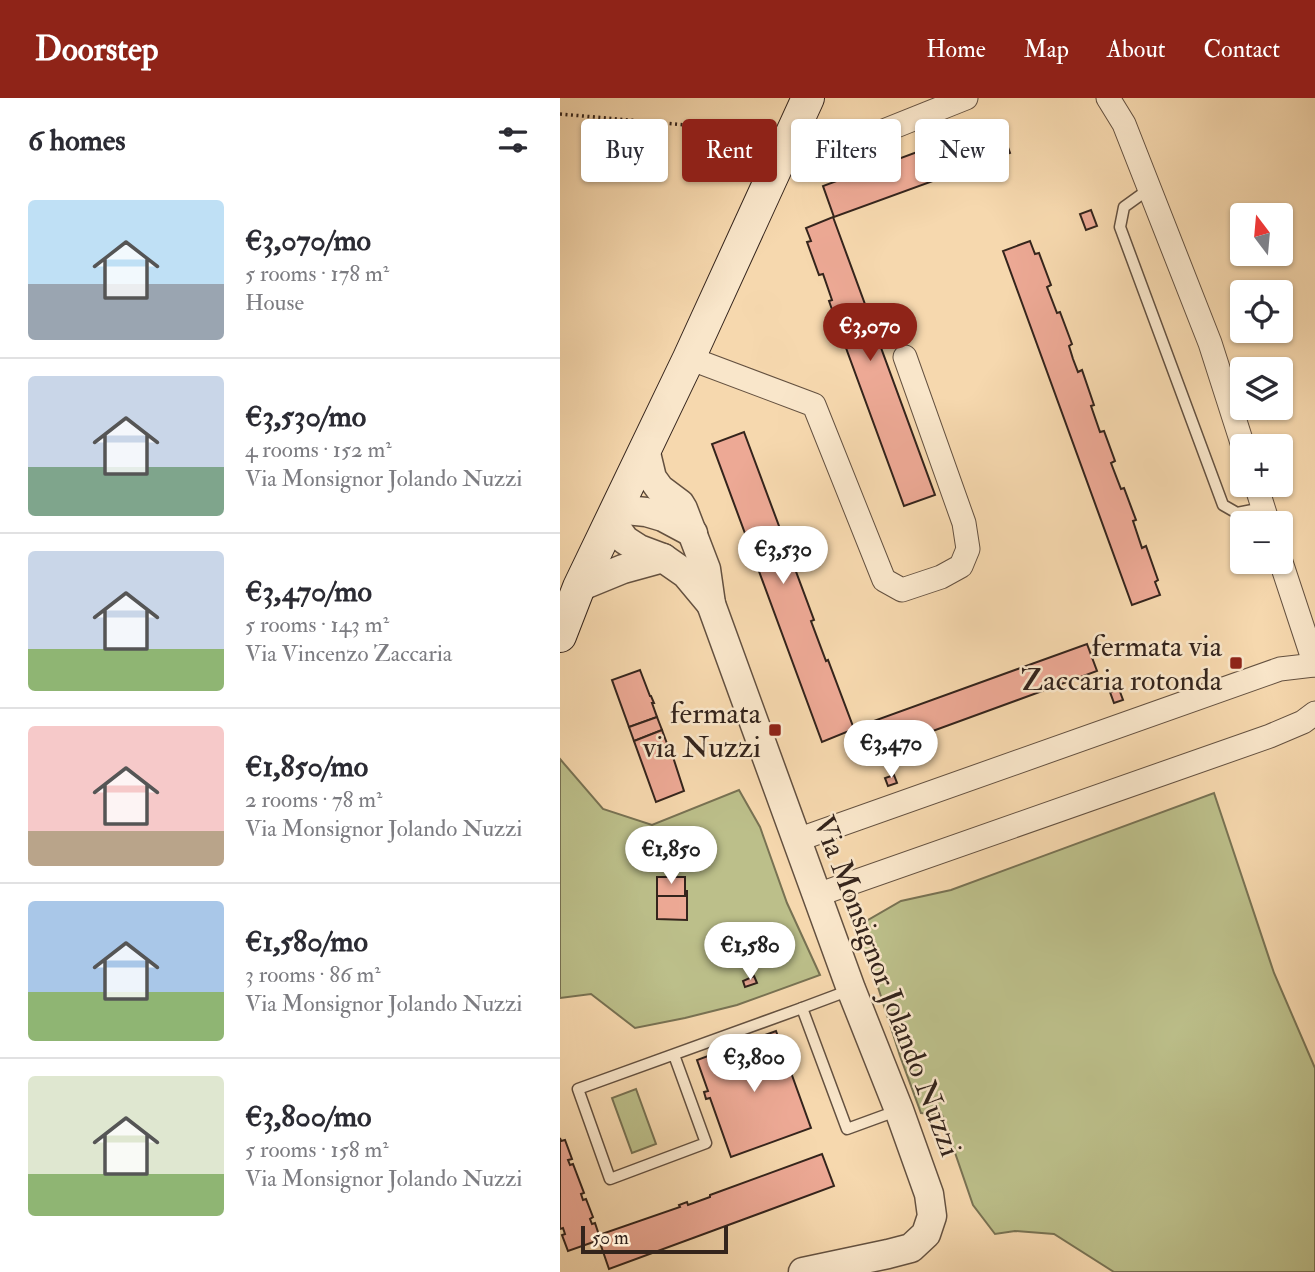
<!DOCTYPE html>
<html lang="en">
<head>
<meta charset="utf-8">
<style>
	body { margin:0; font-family:"IM FELL Double Pica",serif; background:#f7f7f7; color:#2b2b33; height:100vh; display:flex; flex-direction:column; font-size:26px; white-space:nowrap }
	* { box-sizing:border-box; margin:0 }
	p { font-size:23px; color:#7c7c81 }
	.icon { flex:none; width:38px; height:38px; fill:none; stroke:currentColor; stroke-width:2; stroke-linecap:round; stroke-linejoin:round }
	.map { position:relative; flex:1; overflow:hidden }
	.panel { display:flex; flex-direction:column; background:#fff; width:560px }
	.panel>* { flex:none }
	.hud { position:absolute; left:21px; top:21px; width:628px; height:63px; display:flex; gap:14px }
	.needle { width:46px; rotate:344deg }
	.fabs { position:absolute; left:670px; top:105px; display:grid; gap:14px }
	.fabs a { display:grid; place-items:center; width:63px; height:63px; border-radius:7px; background:#fff; box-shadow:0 2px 5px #0004; font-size:35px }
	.scale { position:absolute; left:21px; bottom:18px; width:147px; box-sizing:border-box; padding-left:7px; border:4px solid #34241c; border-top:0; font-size:19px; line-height:24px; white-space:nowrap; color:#34241c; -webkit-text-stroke:5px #f9e6ca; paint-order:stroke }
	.price { position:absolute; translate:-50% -60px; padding:0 16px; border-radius:24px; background:#fff; color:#222; font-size:23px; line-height:46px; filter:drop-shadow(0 2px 4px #0008) }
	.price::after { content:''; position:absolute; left:50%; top:42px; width:21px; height:16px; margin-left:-10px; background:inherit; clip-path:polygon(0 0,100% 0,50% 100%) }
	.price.selected { background:#8f2418; color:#fff }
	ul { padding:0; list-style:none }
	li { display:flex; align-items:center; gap:21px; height:175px; padding:0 28px }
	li+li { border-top:2px solid #e1e1e2 }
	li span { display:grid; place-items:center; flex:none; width:196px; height:140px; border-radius:7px; color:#555 }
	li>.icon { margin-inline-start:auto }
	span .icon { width:84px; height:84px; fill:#fffc; stroke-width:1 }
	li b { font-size:30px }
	h2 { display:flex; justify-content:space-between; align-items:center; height:84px; padding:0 28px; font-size:30px }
	.chip { padding:0 24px; border-radius:7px; background:#fff; box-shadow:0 2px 5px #0004; font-size:24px; line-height:63px }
	.chip.selected { background:#8f2418; color:#fff }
	header { display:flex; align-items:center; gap:42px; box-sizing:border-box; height:98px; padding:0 35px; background:#8f2418; color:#fff }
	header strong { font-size:33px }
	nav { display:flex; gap:38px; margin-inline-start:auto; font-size:24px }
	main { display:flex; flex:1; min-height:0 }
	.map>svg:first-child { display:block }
	.green { fill:#bcbf8a; stroke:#787253; stroke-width:2 }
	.building { fill:#eda995; stroke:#34241c; stroke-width:2 }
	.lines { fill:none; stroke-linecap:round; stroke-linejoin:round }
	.service-casing { stroke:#645140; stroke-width:13 }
	.minor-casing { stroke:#645140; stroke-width:25 }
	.tertiary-casing { stroke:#645140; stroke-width:31 }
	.secondary-casing { stroke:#34241c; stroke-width:34 }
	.path { stroke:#34241c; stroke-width:3.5; stroke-dasharray:2 3.5; stroke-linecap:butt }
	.service { stroke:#f9e6ca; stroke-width:10 }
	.minor { stroke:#f9e6ca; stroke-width:23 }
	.tertiary { stroke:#f9e6ca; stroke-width:28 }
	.secondary { stroke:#f9e6ca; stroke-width:32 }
	.poi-dot { fill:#8f2418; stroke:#f9e6ca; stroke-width:2.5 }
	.labels { text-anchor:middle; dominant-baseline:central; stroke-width:5; stroke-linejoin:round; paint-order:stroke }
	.poi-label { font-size:30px; fill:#34241c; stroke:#f9e6ca; text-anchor:end }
	.street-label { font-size:30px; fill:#34241c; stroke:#f9e6ca }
</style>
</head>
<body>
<header>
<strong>Doorstep</strong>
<nav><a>Home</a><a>Map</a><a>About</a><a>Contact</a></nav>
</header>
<main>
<section class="panel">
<h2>6 homes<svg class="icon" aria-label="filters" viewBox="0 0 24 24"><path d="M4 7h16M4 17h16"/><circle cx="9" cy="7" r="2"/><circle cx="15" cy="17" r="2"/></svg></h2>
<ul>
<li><span style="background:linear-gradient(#bfe0f5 60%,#9aa5b1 0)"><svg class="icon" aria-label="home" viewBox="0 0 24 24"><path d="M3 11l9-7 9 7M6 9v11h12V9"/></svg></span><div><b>€3,070/mo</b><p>5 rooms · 178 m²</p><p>House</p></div></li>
<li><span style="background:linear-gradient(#c9d6e8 65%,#7fa58c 0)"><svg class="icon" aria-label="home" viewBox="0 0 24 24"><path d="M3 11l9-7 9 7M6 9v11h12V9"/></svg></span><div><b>€3,530/mo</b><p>4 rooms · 152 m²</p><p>Via Monsignor Jolando Nuzzi</p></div></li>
<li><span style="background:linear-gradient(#c9d6e8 70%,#8fb573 0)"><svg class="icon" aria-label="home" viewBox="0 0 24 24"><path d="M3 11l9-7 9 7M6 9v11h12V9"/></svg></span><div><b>€3,470/mo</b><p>5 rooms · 143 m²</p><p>Via Vincenzo Zaccaria</p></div></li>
<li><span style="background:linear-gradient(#f6c9c9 75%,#b9a48a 0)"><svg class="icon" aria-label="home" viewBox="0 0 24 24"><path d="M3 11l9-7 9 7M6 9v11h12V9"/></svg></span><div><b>€1,850/mo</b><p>2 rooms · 78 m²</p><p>Via Monsignor Jolando Nuzzi</p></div></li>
<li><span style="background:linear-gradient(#a9c7e8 65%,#8fb573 0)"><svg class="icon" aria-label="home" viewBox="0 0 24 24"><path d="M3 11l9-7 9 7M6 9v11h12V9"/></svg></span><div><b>€1,580/mo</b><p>3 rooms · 86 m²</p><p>Via Monsignor Jolando Nuzzi</p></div></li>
<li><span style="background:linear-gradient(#dfe7d0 70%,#8fb573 0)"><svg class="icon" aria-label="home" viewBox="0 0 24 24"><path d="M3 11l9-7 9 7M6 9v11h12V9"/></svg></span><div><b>€3,800/mo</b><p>5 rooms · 158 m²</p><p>Via Monsignor Jolando Nuzzi</p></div></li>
</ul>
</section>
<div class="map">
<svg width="755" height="1174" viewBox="0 0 755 1174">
	<rect width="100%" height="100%" fill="#f6d8ae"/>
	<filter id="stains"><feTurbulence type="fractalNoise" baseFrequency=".00286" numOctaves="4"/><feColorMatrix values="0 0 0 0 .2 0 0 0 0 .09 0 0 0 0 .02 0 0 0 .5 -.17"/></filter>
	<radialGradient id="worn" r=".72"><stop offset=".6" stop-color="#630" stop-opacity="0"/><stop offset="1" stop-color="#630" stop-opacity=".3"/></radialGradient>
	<g class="green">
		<polygon points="0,661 43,711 92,727 179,692 200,729 227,805 260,877 177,907 125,920 75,930 31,896 0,900"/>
		<polygon points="654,695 714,875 755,970 755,1174 554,1174 494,1136 455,1133 435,1136 413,1107 382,1017 361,1015 340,958 317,886 304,854 296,829 341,803 391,792"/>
		<polygon points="76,991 96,1046 72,1055 52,1000"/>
	</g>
	<g class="building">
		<polygon points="440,27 450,55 274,119 263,88 306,72 308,76 339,64 338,61 368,50 370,53 400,42 399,38 428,28 429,32"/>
		<polygon points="531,112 537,128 526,132 520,116"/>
		<polygon points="273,119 375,397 344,408 286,250 289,247 285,235 281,237 269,203 272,202 263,176 259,177 247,144 251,143 246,130"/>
		<polygon points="470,143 475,156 479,155 491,187 487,189 497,215 500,214 512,246 509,248 513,261 518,274 522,272 534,307 531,308 540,334 544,333 555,363 551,365 561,391 564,390 576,422 573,423 582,450 586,448 598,482 595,484 600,497 572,507 443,153"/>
		<polygon points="184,334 254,522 251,523 266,563 268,562 294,631 262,644 152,346"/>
		<polygon points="527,546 537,573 307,657 297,629"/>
		<polygon points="80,572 90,598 91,598 94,605 92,605 97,619 69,629 52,582"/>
		<polygon points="559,591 563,602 554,605 550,594"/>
		<polygon points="97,619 102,632 74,643 69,629"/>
		<polygon points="102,632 112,659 113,659 124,693 96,704 74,643"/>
		<polygon points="334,677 337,685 328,688 325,680"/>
		<rect x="97" y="779" width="28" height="19"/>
		<polygon points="125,793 127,793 127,822 97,821 97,798 125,798"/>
		<polygon points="194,878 197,885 185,889 183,883"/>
		<polygon points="216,933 251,1030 171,1059 150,1000 146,1001 144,994 148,993 137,962"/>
		<polygon points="0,1040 1,1043 5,1042 12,1061 8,1062 10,1067 13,1066 24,1095 21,1096 23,1102 26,1101 33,1119 30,1121 32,1126 35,1125 39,1137 120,1109 119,1107 127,1104 128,1107 150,1099 150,1097 262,1056 274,1088 49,1171 39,1142 8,1153 2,1137 5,1136 3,1130 0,1131"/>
	</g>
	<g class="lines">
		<g class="service-casing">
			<g id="service">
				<polyline points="589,91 564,109 560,129 663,407 677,415 703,410"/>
				<polyline points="290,892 242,910 287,1031 339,1012"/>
				<polyline points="114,957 146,1045 50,1081 18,991 242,910"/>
			</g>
		</g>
		<g class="minor-casing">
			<g id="minor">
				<polyline points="548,0 564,26 650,245 683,348"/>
				<polyline points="286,48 406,0"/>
				<polyline points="129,260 254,307 324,482 342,492 381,479 401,468 408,451 404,425 345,259"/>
				<polyline points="696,387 708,425"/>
				<polyline points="721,464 755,567"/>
				<polyline points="237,742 720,571 755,567"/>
				<polyline points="257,797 710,638 743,624 755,615"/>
			</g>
		</g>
		<g class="tertiary-casing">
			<g id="tertiary">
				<polyline points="85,351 92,380 100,391 120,406 123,411 146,471 151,506 291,891 339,1012 369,1096 372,1118 366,1136 351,1150 328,1156 243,1174"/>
				<polyline points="56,411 86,414 103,419 133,435"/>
				<polyline points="51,423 65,442 79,451 103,460 126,476 151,506"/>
				<polyline points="19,489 63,471 103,460"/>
			</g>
		</g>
		<g class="secondary-casing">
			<polyline id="secondary" points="0,538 19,489 129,260 248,0"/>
		</g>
		<polyline class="path" points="0,16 207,34"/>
		<use href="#service" class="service"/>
		<use href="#minor" class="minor"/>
		<use href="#tertiary" class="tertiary"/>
		<use href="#secondary" class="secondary"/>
	</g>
	<g class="poi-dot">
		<rect x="669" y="558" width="14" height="14" rx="3.5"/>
		<rect x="208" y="625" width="14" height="14" rx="3.5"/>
	</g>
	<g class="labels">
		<g class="poi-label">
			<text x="662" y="548">fermata via<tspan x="662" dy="34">Zaccaria rotonda</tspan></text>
			<text x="201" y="615">fermata<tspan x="201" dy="34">via Nuzzi</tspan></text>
		</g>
		<g class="street-label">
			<text transform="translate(327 888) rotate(69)">Via Monsignor Jolando Nuzzi</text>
		</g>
	</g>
	<rect width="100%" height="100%" filter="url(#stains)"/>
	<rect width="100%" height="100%" fill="url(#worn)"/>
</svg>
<div class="fabs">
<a><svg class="needle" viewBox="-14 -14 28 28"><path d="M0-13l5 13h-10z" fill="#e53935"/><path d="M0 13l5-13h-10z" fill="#7c7c81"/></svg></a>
<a><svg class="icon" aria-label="locate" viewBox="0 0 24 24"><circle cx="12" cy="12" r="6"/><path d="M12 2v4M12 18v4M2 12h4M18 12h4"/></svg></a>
<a><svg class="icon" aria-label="layers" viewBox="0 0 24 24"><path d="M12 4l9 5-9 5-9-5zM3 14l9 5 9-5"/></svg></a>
<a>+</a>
<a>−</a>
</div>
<div class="scale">50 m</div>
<b class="price selected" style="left:310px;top:265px">€3,070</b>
<b class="price" style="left:223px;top:488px">€3,530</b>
<b class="price" style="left:331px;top:682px">€3,470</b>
<b class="price" style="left:111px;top:788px">€1,850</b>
<b class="price" style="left:190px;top:884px">€1,580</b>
<b class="price" style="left:194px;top:996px">€3,800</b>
<div class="hud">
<a class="chip">Buy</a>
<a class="chip selected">Rent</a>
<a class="chip">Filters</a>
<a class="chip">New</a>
</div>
</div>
</main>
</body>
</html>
